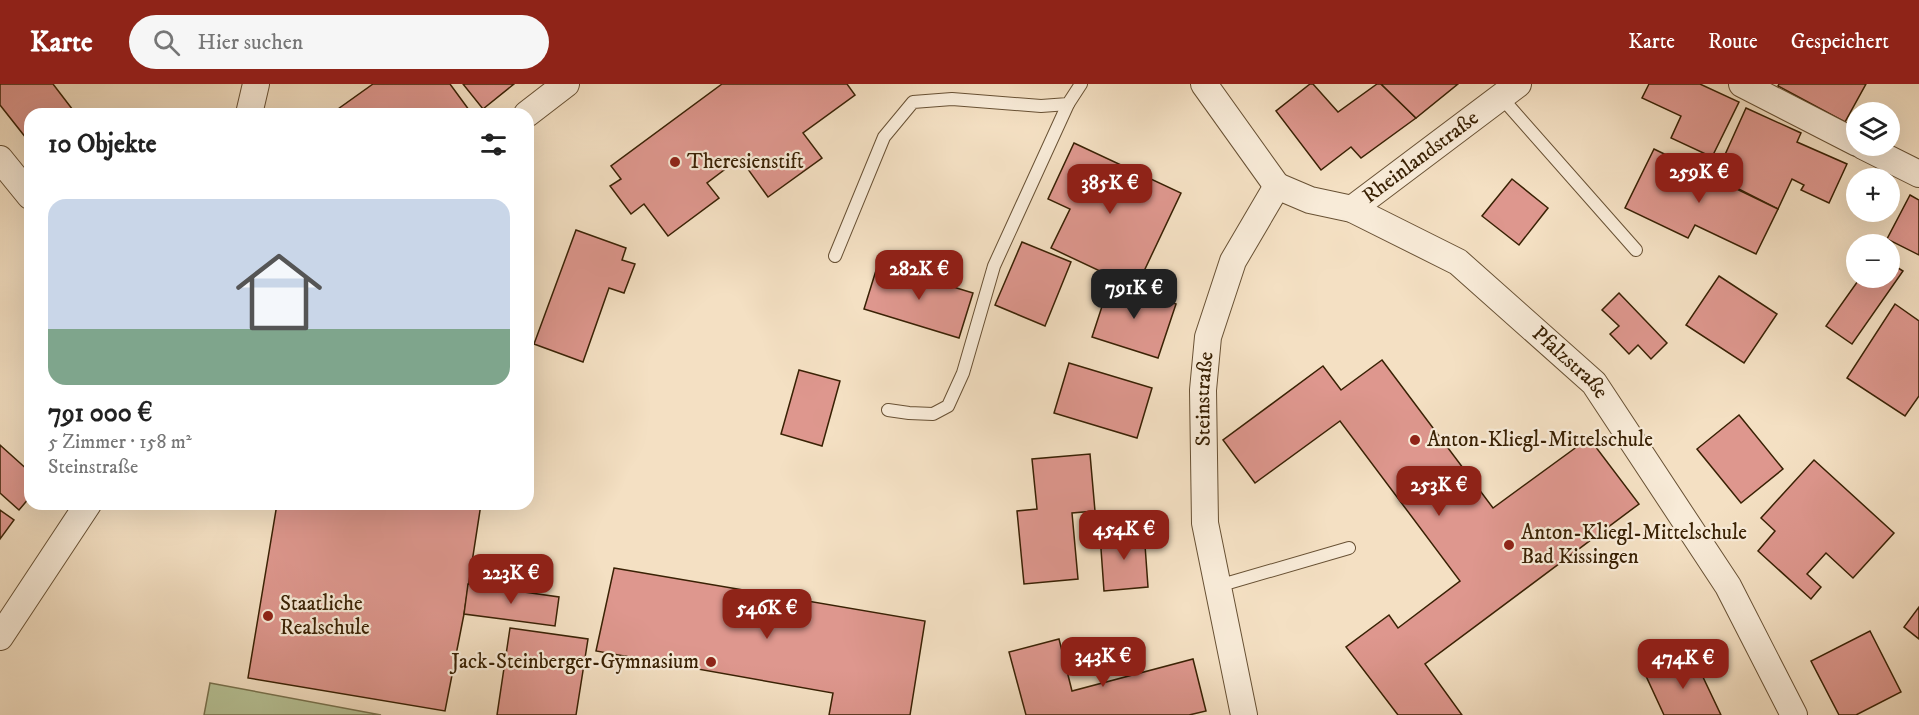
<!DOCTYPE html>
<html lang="de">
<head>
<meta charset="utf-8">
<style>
	:root { --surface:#fff; --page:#f6f6f6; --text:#222; --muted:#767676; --line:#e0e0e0; --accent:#8f2418 }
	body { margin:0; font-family:"IM FELL DW Pica",serif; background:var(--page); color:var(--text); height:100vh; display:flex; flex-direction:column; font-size:22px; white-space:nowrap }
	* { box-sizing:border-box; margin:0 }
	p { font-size:20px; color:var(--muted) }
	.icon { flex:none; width:33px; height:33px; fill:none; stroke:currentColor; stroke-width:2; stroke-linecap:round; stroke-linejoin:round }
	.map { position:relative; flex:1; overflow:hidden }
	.panel { position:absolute; left:24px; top:24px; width:510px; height:402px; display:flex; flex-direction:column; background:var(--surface); border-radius:18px; box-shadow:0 6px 24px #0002 }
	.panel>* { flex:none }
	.buttons { position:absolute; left:1846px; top:18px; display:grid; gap:12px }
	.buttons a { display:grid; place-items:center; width:54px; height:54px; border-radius:50%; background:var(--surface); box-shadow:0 6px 24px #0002; font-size:30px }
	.price { position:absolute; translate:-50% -51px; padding:0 14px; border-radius:12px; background:var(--accent); color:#fff; font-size:20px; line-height:39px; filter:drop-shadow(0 2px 3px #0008) }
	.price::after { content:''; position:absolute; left:50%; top:36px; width:18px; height:14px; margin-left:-9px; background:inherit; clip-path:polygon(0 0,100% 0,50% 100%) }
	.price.selected { background:#222; color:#fff }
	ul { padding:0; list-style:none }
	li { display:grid; align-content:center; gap:12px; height:318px; padding:0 24px }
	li+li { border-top:2px solid var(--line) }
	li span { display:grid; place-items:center; height:186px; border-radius:18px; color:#555 }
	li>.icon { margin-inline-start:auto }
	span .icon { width:108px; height:108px; fill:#fffc; stroke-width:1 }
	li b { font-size:26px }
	h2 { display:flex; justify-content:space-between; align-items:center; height:72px; padding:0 24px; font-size:26px }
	header { display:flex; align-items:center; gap:36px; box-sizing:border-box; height:84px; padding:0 30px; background:var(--accent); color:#fff }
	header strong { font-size:28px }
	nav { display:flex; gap:33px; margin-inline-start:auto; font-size:21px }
	.search { width:420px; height:54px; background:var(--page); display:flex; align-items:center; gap:15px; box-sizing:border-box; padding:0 21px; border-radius:33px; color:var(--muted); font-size:22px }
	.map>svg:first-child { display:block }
</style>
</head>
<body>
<header>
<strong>Karte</strong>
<div class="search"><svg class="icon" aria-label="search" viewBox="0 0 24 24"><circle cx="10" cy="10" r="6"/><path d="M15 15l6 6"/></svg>Hier suchen</div>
<nav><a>Karte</a><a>Route</a><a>Gespeichert</a></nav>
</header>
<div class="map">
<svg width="1919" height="631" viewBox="0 0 1919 631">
	<rect width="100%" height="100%" fill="#f4e0c3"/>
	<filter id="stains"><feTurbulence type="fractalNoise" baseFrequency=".00333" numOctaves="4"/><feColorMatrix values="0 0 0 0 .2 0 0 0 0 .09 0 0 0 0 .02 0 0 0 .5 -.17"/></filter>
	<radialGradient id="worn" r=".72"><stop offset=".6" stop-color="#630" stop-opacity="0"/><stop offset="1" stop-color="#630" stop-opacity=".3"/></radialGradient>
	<!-- green -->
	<polygon fill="#b7c397" stroke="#78724e" stroke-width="1.5" points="210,599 381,631 204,631"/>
	<!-- building -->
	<g fill="#de978e" stroke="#392104" stroke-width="1.5">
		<polygon points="0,0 53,0 76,30 30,30 30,59 0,21"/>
		<polygon points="373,0 450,0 472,30 331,30"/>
		<polygon points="463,0 514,0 483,25"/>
		<polygon points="722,0 847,0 855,11 803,49 822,74 768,113 740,74 707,99 719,114 668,152 644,120 631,130 610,102 621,95 611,82"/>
		<polygon points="1310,0 1313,0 1338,28 1377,0 1381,0 1416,34 1361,74 1351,63 1321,86 1276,27"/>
		<polygon points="1381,0 1458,0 1416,34"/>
		<polygon points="1649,0 1700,0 1739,18 1712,73 1671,54 1681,32 1642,14"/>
		<polygon points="1779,0 1866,0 1845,38 1778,2"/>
		<polygon points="1746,24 1801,49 1797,58 1847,80 1829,119 1801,106 1804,101 1792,95 1778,125 1715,93"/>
		<polygon points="1074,59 1181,109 1136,204 1051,164 1070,125 1048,115"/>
		<polygon points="1654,65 1778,125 1756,170 1695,141 1688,154 1625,124"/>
		<polygon points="1512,95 1548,124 1519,161 1482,132"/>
		<polygon points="1910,111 1919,116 1919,171 1887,155"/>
		<polygon points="576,146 626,164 622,176 635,180 624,209 609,204 583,278 534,260"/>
		<polygon points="1022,158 1071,178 1045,242 995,221"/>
		<polygon points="1890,179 1903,187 1852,260 1826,242 1860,194 1890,194"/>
		<polygon points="878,180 973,209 959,254 864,225"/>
		<polygon points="1719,192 1777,230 1744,279 1686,241"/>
		<polygon points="1110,198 1176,220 1158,274 1092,253"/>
		<polygon points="1619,209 1667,259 1651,275 1638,261 1629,270 1610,250 1619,242 1602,226"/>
		<polygon points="1895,220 1919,237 1919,312 1905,332 1847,294"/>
		<polygon points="1382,276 1493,424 1589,354 1639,420 1425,580 1462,631 1398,631 1346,563 1389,531 1398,544 1460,497 1340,337 1255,399 1223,356 1323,282 1341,306"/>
		<polygon points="1069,279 1152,304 1137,354 1054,329"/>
		<polygon points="799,286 840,297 822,362 781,350"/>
		<polygon points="1739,331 1783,385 1741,419 1697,365"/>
		<polygon points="0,361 30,388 30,413 19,426 0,409"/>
		<polygon points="1090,370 1095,427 1072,429 1078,495 1024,500 1017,427 1037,425 1032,375"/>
		<polygon points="1814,376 1894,449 1853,494 1826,469 1807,490 1821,503 1811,515 1758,467 1775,447 1761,434"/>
		<polygon points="277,420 481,420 464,530 445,627 248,594"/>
		<polygon points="0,426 14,436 0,455"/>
		<polygon points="1144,447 1148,503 1104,507 1100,451"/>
		<polygon points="614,484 925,537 910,631 829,631 833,609 596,567"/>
		<polygon points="468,500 559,513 555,542 464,530"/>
		<polygon points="1919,523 1919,555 1904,543"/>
		<polygon points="510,544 588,555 576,631 497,631"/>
		<polygon points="1870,547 1901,608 1856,631 1839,631 1811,577"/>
		<polygon points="1059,555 1072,607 1193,575 1206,627 1189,631 1026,631 1009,568"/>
		<polygon points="1692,570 1721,631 1664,631 1646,592"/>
	</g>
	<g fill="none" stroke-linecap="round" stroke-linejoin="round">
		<defs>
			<g id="lane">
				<polyline points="1501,13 1636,166"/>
				<polyline points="835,172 884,53 913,18 952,15 1041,22 1068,20 1081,0"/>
				<polyline points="888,326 909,329 933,330 948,322 963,289 994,182 1068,20"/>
				<polyline points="1218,502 1349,464"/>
			</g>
			<g id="street">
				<polyline points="1204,0 1277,102"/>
				<polyline points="1742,0 1857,59"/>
				<polyline points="249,30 256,0"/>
				<polyline points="527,30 566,0"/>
				<polyline points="1863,62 1919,90"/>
				<polyline points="0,75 30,112"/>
				<path id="s1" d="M 1277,102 L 1310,116 L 1352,125 L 1458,178 L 1594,299 L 1728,502 L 1794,631"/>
				<path id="s2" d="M 1352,125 L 1518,0"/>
				<polyline points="0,553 88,420"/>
				<path id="s3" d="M 1244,631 L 1205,439 L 1203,306 L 1208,253 L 1233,177 L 1277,102"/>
			</g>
		</defs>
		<!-- lane casing -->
		<use href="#lane" stroke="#685134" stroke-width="14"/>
		<!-- street casing -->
		<use href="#street" stroke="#685134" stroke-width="28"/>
		<!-- lane -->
		<use href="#lane" stroke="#f8ebd8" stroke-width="12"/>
		<!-- street -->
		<use href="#street" stroke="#f8ebd8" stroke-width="26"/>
	</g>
	<!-- markers -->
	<g fill="#8f2418" stroke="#f8ebd8" stroke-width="2">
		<circle cx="675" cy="78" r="6"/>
		<circle cx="1415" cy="356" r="6"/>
		<circle cx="1509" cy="461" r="6"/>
		<circle cx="268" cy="532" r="6"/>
		<circle cx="711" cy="578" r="6"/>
	</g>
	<g text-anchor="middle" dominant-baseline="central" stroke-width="4.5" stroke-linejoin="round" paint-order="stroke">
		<!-- street labels -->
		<g font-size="21" fill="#392104" stroke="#f8ebd8">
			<text stroke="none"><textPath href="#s2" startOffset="86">Rheinlandstraße</textPath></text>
			<text stroke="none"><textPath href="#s1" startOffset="348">Pfalzstraße</textPath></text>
			<text stroke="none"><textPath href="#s3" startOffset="320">Steinstraße</textPath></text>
		</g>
		<!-- poi labels -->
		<g font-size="21" fill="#392104" stroke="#f8ebd8" text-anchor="start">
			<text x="687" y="78">Theresienstift</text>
			<text x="1427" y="356">Anton-Kliegl-Mittelschule</text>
			<text x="1521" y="449">Anton-Kliegl-Mittelschule<tspan x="1521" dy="24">Bad Kissingen</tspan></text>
			<text x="280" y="520">Staatliche<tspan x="280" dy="24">Realschule</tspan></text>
			<text x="699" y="578" text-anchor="end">Jack-Steinberger-Gymnasium</text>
		</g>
	</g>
	<rect width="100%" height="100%" filter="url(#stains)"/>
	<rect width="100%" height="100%" fill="url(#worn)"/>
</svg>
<div class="buttons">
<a><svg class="icon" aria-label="layers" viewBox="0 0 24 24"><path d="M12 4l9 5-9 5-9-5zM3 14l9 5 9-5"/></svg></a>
<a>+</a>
<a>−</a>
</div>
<b class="price" style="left:1699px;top:120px">259K €</b>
<b class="price" style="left:1110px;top:131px">385K €</b>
<b class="price" style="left:919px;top:217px">282K €</b>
<b class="price selected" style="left:1134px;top:236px">791K €</b>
<b class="price" style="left:1439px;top:433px">253K €</b>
<b class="price" style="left:1124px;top:477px">454K €</b>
<b class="price" style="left:511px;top:521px">223K €</b>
<b class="price" style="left:767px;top:556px">546K €</b>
<b class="price" style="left:1103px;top:604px">343K €</b>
<b class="price" style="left:1683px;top:606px">474K €</b>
<section class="panel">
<h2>10 Objekte<svg class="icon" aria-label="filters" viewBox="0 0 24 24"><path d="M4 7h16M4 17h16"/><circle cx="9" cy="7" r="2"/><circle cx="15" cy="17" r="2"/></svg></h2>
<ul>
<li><span style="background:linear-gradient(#c9d6e8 70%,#7fa58c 0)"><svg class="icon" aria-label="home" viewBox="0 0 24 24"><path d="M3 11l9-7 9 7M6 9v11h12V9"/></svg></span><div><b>791 000 €</b><p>5 Zimmer · 158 m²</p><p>Steinstraße</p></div></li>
</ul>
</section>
</div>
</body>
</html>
